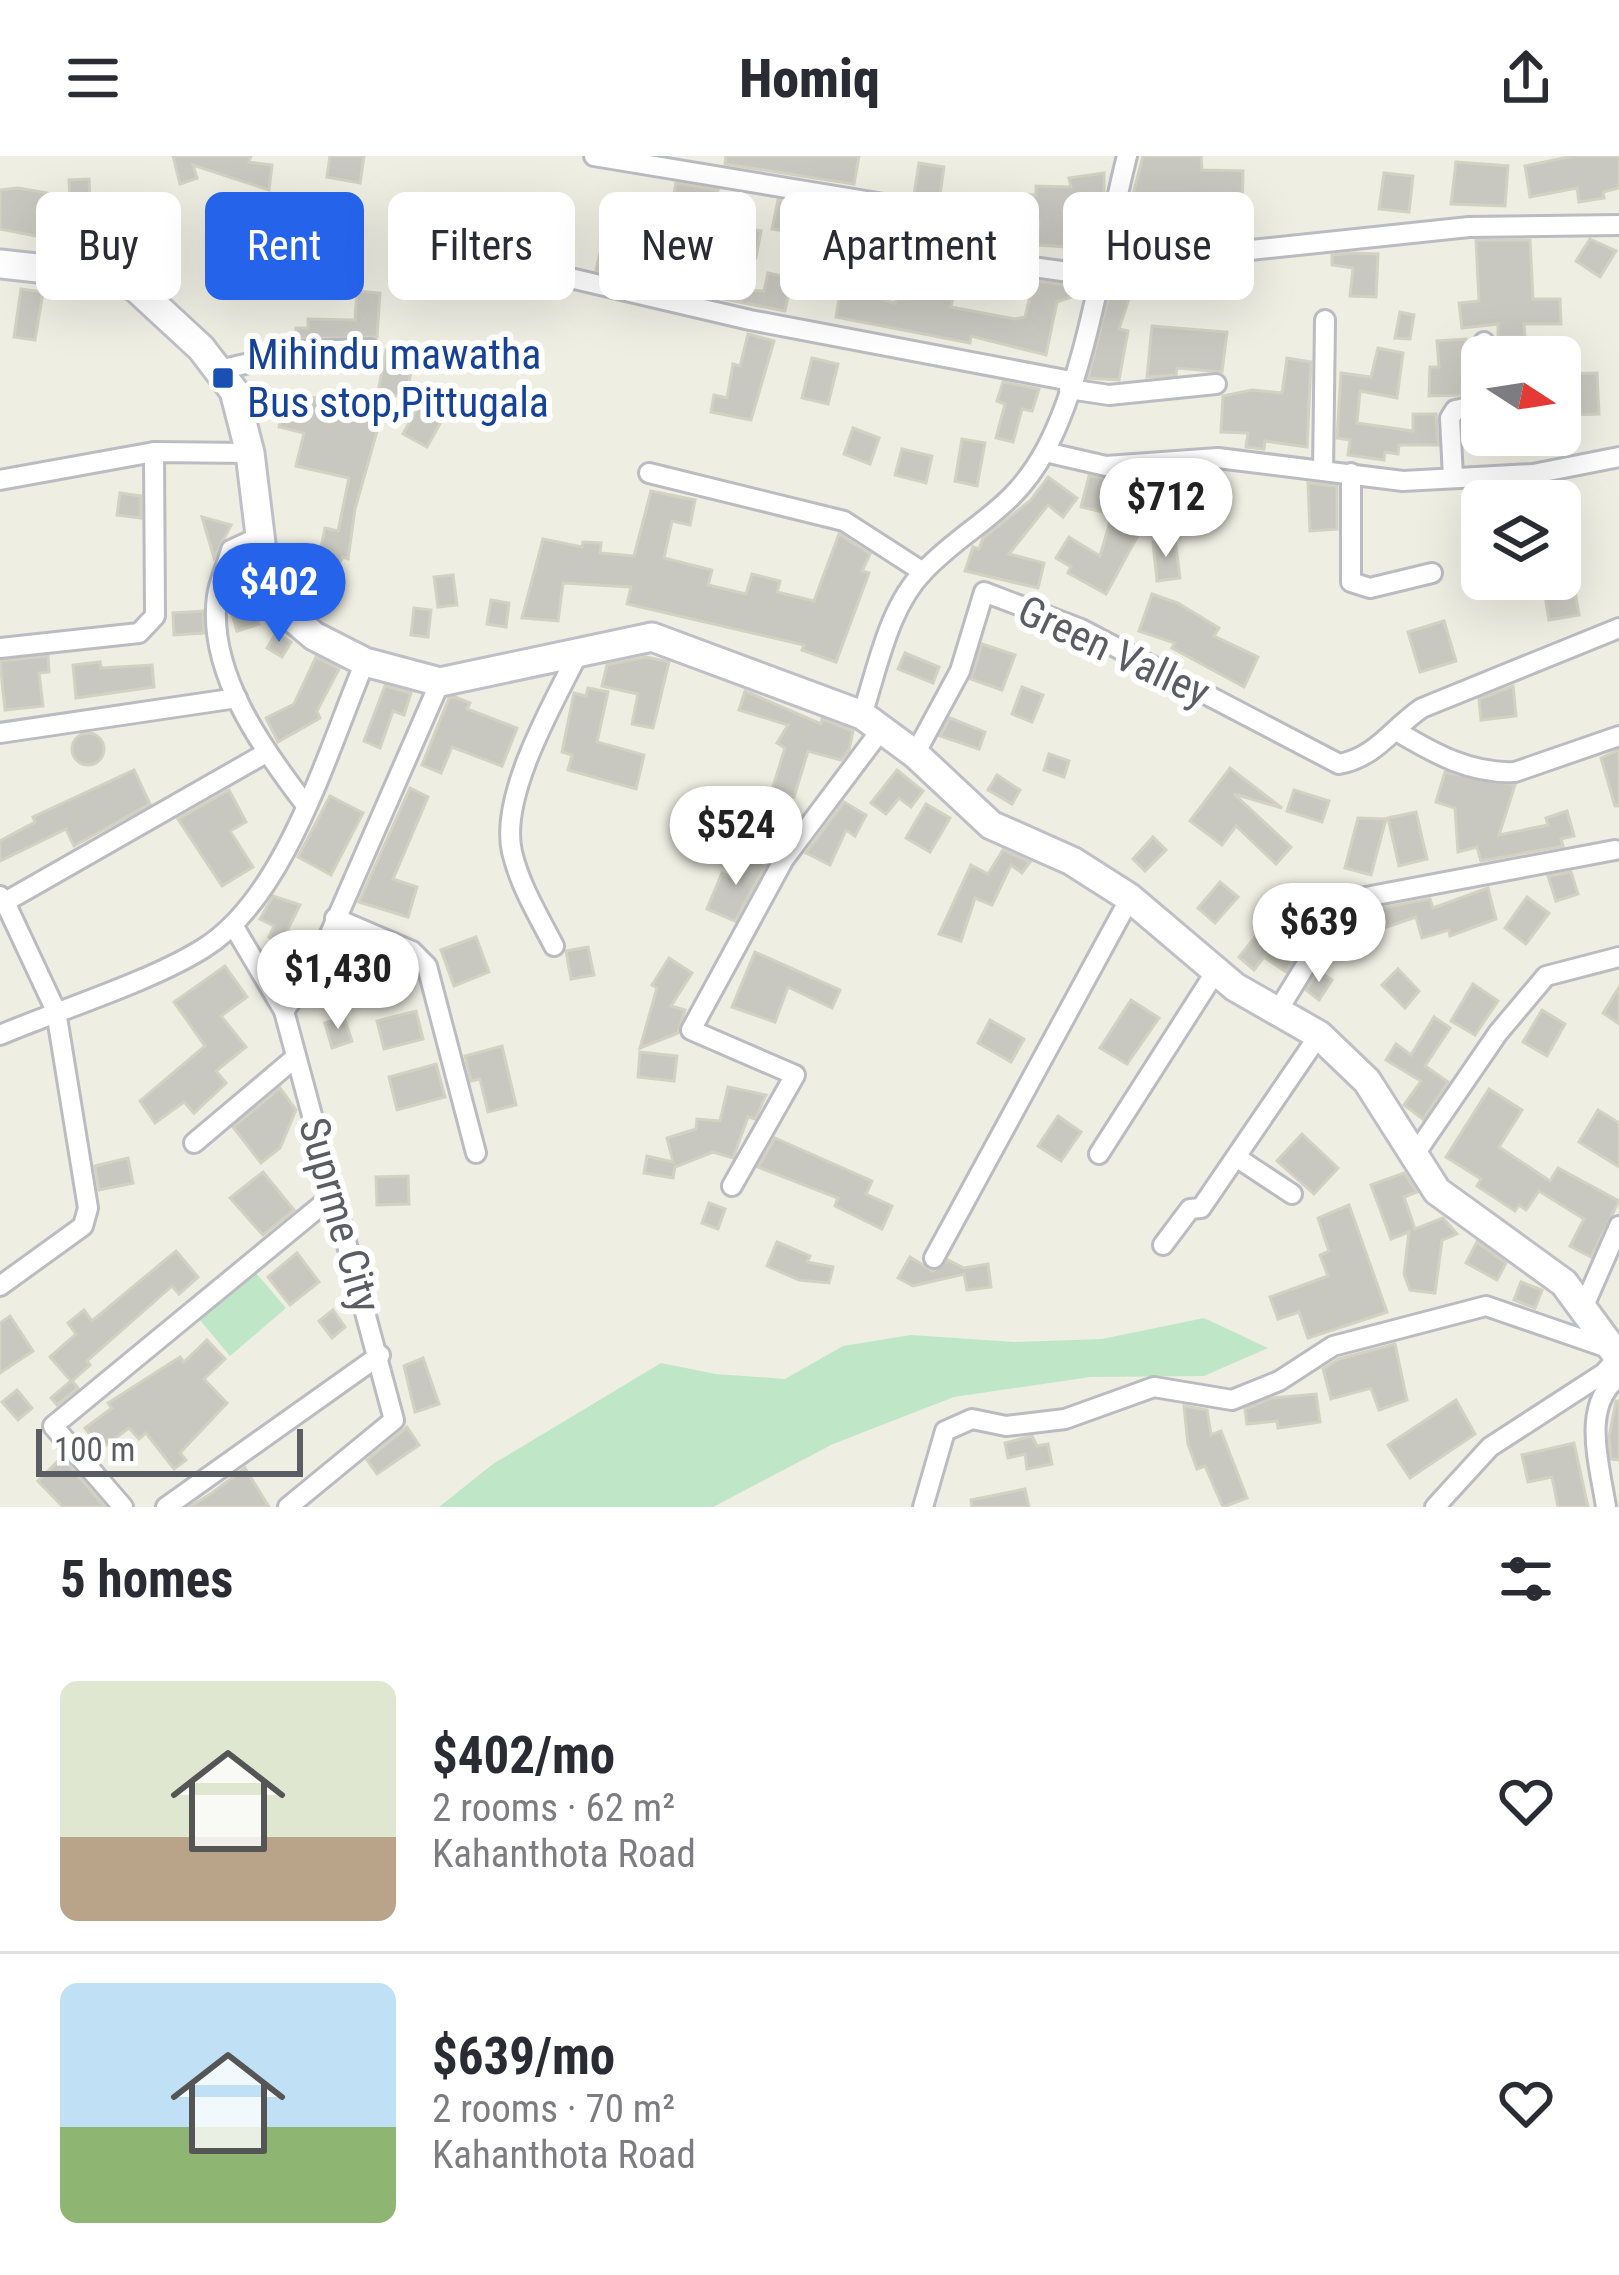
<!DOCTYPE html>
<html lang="en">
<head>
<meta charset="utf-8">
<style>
	:root { --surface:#fff; --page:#f2f2f3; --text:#2b2b33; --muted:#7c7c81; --line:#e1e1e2; --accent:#2563eb }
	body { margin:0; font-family:"Roboto Condensed",sans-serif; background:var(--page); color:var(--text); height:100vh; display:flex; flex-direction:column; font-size:45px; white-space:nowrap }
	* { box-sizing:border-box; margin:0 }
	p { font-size:39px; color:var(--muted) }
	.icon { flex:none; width:66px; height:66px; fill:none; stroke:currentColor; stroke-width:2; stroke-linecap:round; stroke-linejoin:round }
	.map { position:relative; height:1351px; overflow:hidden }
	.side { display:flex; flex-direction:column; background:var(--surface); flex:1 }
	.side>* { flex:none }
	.guide { position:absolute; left:36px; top:36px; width:1548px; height:108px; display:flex; gap:24px }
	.needle { width:78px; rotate:102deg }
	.buttons { position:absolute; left:1461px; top:180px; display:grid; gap:24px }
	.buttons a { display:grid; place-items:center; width:120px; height:120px; border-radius:18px; background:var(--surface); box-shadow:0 12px 48px #0002; font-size:60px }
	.scale { position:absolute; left:36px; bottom:30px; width:267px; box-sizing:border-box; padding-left:12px; border:6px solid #5b5d64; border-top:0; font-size:33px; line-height:42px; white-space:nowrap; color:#5b5d64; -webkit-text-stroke:9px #fff; paint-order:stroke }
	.price { position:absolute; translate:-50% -102px; padding:0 27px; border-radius:42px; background:#fff; color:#222; font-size:39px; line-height:78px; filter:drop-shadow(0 3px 6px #0008) }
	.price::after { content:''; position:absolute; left:50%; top:72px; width:36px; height:27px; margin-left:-18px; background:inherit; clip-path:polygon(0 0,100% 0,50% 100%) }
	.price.active { background:var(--accent); color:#fff }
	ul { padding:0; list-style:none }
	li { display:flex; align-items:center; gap:36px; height:300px; padding:0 60px }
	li+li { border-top:3px solid var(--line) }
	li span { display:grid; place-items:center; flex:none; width:336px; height:240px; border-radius:18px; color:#555 }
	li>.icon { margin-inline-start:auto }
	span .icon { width:144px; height:144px; fill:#fffc; stroke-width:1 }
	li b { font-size:51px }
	h2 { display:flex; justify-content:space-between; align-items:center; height:144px; padding:0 60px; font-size:51px }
	.chip { padding:0 42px; border-radius:18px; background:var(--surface); box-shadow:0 12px 48px #0002; font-size:42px; line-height:108px }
	.chip.active { background:var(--accent); color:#fff }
	header { display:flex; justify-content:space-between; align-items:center; height:156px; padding:0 60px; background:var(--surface); font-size:54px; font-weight:800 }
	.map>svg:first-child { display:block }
</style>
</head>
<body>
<header><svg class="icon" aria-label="menu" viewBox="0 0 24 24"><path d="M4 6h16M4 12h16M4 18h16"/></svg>Homiq<svg class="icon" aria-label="share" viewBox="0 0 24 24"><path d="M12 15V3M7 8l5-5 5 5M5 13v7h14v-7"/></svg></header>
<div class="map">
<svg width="1619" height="1351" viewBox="0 0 1619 1351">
	<rect width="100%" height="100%" fill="#eeeee3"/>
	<!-- green -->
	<g fill="#c0e6c8">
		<polygon points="255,1116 286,1152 230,1200 200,1164"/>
		<polygon points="1204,1162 1268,1192 1204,1220 1090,1221 954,1241 833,1288 713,1351 439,1351 493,1308 661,1207 716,1218 785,1223 843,1190 911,1179 1014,1186 1102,1183"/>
	</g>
	<!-- building -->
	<g fill="#c9c8c0" stroke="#d3d1c2" stroke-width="3">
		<polygon points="173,0 251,0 249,6 272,9 269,34 193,9 197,22 180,28"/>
		<polygon points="330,0 364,0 360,27 327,21"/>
		<polygon points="726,0 859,0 854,28 725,8"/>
		<polygon points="1143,0 1201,0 1202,14 1243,15 1242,59 1214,59 1213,75 1141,67 1142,51 1130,50"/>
		<polygon points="1573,0 1619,0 1619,32 1603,36 1604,42 1579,46 1577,32 1530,41 1525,10"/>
		<polygon points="1456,6 1508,10 1505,50 1451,48"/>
		<polygon points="919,7 944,11 939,46 914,39"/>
		<polygon points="1104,17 1104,38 1097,39 1079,104 1065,102 1067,91 1037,89 1039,66 995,65 996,38 1036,39 1036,30 1071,31 1069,22"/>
		<polygon points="1384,17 1413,20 1409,56 1379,53"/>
		<polygon points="89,23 90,45 70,46 69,24"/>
		<polygon points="676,27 718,34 712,66 761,75 756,102 688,91 696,52 672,48"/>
		<polygon points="18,32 47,37 41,81 0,73 0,34"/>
		<polygon points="778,44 800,48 795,77 772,73"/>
		<polygon points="83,59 110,61 108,91 81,89"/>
		<polygon points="881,61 897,64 893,81 877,77"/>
		<polygon points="453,62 488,66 481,109 448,106"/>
		<polygon points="831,65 853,68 845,125 827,121 833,95 827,94"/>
		<polygon points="1590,83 1616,95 1600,121 1576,105"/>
		<polygon points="1476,84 1530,84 1533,143 1560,143 1561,168 1524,168 1525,181 1498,181 1498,168 1462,172 1459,147 1479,145"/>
		<polygon points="906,85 934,90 943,98 936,134 954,137 951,151 1015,163 1025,161 1034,125 1074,130 1071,141 1057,146 1046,199 971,180 970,187 836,161 841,132 895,147"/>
		<polygon points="601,93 636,101 631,122 596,114"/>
		<polygon points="1352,97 1378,98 1376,141 1350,140 1353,112 1332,109 1332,99"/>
		<polygon points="1121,113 1137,118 1119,173 1128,175 1119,224 1088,222 1114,121 1120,121"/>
		<polygon points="768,117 801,124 797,142 788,140 785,155 714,141 714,133 764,135"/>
		<polygon points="21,133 43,136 35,184 14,181"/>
		<polygon points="357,135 380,137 377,181 296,183 296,172 308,172 308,163 355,164"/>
		<polygon points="1400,156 1414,159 1410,183 1395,182"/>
		<polygon points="1152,170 1227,176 1222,216 1177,212 1176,219 1147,221"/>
		<polygon points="748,178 774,185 751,264 711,256 714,239 727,242 733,208 740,210"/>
		<polygon points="1466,183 1462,239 1429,240 1430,211 1439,211 1437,185"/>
		<polygon points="1378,192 1403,197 1397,242 1360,235 1357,267 1413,275 1413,258 1436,258 1438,289 1399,289 1398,298 1385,296 1384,304 1348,299 1350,284 1337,282 1341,217 1371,221"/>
		<polygon points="386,194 414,199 406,242 378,236"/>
		<polygon points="812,202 838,208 828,248 802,242"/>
		<polygon points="1287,202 1311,206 1307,291 1265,285 1264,293 1246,291 1248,277 1221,276 1223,240 1252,234 1282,237"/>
		<polygon points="1597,217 1599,258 1569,259 1567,218"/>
		<polygon points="1003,226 1039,233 1032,255 1022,253 1013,286 996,282 1005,248 997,245"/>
		<polygon points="288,237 383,254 355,353 348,403 343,401 320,439 323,412 317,411 325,372 338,375 349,322 296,310 304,277 279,271"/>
		<polygon points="423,242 447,255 427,291 403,278"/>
		<polygon points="853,272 879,282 870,308 844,298"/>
		<polygon points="962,283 985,287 977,330 955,325"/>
		<polygon points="902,293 932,300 926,327 895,319"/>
		<polygon points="1089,320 1116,323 1107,357 1081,351"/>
		<polygon points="1048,321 1077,342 1063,361 1048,349 1009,398 1044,407 1038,432 965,415 973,391 979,393 983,382 1031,344"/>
		<polygon points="1308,327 1337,330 1337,373 1310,375"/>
		<polygon points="651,335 695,344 690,369 672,365 664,402 712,414 708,429 746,438 752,418 780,425 777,436 814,445 839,378 870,398 862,415 869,417 836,506 802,494 804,489 627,448 631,431 563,427 558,465 522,462 543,383 582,391 583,386 601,387 600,397 634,400"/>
		<polygon points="120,337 141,340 141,362 117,359"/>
		<polygon points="1115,349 1149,359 1106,438 1068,417 1071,411 1056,402 1069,381 1100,400"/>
		<polygon points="202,361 231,369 214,402"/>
		<polygon points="1175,383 1180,422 1157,425 1153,386"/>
		<polygon points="1568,391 1579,459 1549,464 1542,423 1560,423 1560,392"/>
		<polygon points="453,419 457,449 438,451 434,421"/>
		<polygon points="1152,438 1178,447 1219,472 1214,480 1258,501 1244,531 1172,492 1175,487 1139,475"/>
		<polygon points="491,444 509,447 506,471 487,468"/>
		<polygon points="253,451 259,468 237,475 232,458"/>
		<polygon points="414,452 431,454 428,481 411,479"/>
		<polygon points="203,455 204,477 174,479 173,457"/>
		<polygon points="1444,465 1456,505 1420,516 1408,476"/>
		<polygon points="276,477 291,486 282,501 267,492"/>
		<polygon points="982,488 1015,499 1002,534 971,523"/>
		<polygon points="905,497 939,511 933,527 898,513"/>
		<polygon points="48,500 49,516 39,517 43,550 5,554 0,505"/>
		<polygon points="316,501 339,513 317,555 320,562 278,586 266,562 294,548"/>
		<polygon points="646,501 669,506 653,572 632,568 638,538 602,530 607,509"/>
		<polygon points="100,506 101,512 152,509 154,531 76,542 73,509"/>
		<polygon points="385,530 411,537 404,559 393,555 380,592 364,585"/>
		<polygon points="1513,530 1516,560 1481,564 1479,543"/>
		<polygon points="1022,531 1043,539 1032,566 1012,558"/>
		<polygon points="588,532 608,536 597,586 644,599 636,633 568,614 572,599 562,596 574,537 586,540"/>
		<polygon points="745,535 821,568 822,563 853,575 849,594 841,604 808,595 794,641 772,634 785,592 777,587 788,569 739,554"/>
		<polygon points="455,541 470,547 467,553 517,572 502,610 452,591 441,617 422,609 449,542"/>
		<polygon points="950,562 985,576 979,593 940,580"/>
		<circle cx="88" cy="593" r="16"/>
		<polygon points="1619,594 1619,650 1615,650 1601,602"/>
		<polygon points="1049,598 1069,605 1064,621 1044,614"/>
		<polygon points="1230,612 1282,652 1234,638 1291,691 1276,708 1236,670 1222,689 1190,665"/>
		<polygon points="134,614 150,648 74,690 66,673 0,705 0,685 35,666 33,661"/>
		<polygon points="897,614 923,635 911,651 899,642 886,658 871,647"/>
		<polygon points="1445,616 1515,629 1499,679 1548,669 1546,662 1567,655 1574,680 1561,683 1563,690 1481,705 1477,691 1458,696 1455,652 1436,646"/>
		<polygon points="997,619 1020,634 1012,648 988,634"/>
		<polygon points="410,632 428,641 393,723 417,731 408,761 359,746"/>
		<polygon points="229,634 246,666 230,675 253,711 222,730 178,663"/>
		<polygon points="1294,634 1329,645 1322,666 1287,655"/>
		<polygon points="330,640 363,657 331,719 298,701"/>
		<polygon points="844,646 866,659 855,680 846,674 830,709 806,697"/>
		<polygon points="926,648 950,662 930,696 906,682"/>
		<polygon points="1416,656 1427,703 1399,710 1388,662"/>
		<polygon points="1358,662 1386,663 1371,719 1345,712"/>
		<polygon points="1153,681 1166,694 1145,715 1133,703"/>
		<polygon points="1003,694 1030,706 1022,717 1011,709 992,749 975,742 961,785 939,778 971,709 988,718"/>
		<polygon points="741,697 766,708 735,765 707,753 722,717 730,721"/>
		<polygon points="1571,716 1578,738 1556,745 1548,720"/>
		<polygon points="1220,726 1238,741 1215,767 1198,752"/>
		<polygon points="1488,732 1496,763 1450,780 1449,774 1422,782 1416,761 1372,776 1365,755 1430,743 1433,752"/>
		<polygon points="273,740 300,749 281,787 269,781 274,770 260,763"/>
		<polygon points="1527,741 1549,757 1526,788 1505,772"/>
		<polygon points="1286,747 1314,758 1302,790 1286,816 1264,801 1254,814 1239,801 1270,762 1277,770"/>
		<polygon points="476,781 489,816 454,830 441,794"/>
		<polygon points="359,787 373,793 368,812 353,808"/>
		<polygon points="588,791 594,819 571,823 566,795"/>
		<polygon points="755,796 840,834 832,852 788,831 775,866 732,851"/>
		<polygon points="669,802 692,817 671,850 685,854 678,877 640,892 657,832 652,829"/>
		<polygon points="225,810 247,841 221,860 246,891 216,915 226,927 194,957 184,946 155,967 140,945 205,890 174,846"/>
		<polygon points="1398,813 1419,835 1405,852 1382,829"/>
		<polygon points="1318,815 1332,824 1319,844 1306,834"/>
		<polygon points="1473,828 1498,845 1475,879 1451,865"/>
		<polygon points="1619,831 1619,868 1603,857"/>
		<polygon points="1131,844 1159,862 1127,908 1100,892"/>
		<polygon points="1542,854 1565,868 1547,900 1523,886"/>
		<polygon points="416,855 423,883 384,893 377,865"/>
		<polygon points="344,861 352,885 332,892 325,867"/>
		<polygon points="1434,861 1450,872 1425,910 1448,926 1423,963 1404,949 1421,925 1386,904 1396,888 1411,899"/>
		<polygon points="990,864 1024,883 1011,906 978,887"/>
		<polygon points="502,890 516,949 488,956 480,923 471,925 465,900"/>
		<polygon points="640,896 677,900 674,925 638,921"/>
		<polygon points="436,908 445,941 397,954 389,921"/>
		<polygon points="728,931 766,939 755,963 748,961 733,1002 713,996 675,1011 673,1022 644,1017 647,1000 673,1006 667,982 696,973 697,963 720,965"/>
		<polygon points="280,932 296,954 280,992 261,1007 233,971"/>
		<polygon points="1489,933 1522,954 1499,991 1550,1025 1558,1012 1619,1045 1591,1101 1570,1090 1584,1063 1539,1035 1526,1054 1519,1049 1515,1055 1477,1030 1481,1023 1446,1001"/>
		<polygon points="1598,954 1619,967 1619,1011 1579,986"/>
		<polygon points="1058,960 1081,976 1061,1005 1038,990"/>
		<polygon points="1302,978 1338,1012 1314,1038 1277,1005"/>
		<polygon points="775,982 872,1025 866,1038 892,1050 882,1073 835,1050 838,1042 758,1011"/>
		<polygon points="128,1002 133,1027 99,1034 95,1010"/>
		<polygon points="263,1016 294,1054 263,1079 230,1042"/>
		<polygon points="1404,1017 1417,1036 1404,1041 1415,1073 1443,1062 1457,1078 1442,1084 1435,1137 1410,1134 1404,1118 1409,1076 1391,1083 1371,1029"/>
		<polygon points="408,1020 409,1048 377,1049 376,1021"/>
		<polygon points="709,1047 725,1053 718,1073 702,1067"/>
		<polygon points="1349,1049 1387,1156 1308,1182 1299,1156 1278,1163 1270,1141 1328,1120 1320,1099 1329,1095 1318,1062"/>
		<polygon points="777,1086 810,1100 807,1106 833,1111 829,1127 799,1124 767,1110"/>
		<polygon points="1477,1086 1506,1107 1497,1124 1466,1107"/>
		<polygon points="176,1095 198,1121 179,1138 172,1130 87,1205 90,1209 72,1225 78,1232 57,1249 51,1242 71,1225 50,1201 76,1178 68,1167 84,1154 92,1165"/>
		<polygon points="297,1097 319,1126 290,1149 268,1121"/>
		<polygon points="910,1101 933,1115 948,1104 964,1112 988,1108 991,1131 967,1134 964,1118 913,1130 898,1122"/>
		<polygon points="1521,1126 1542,1134 1535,1152 1514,1144"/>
		<polygon points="333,1154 345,1171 332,1182 319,1165"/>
		<polygon points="10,1160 33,1195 0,1217 0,1167"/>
		<polygon points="207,1184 225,1203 204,1223 227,1247 180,1297 186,1304 174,1313 146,1277 139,1283 129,1272 101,1293 85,1272 112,1252 108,1247 180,1201 184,1206"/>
		<polygon points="1395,1188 1407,1244 1379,1254 1371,1232 1331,1243 1323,1213 1339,1203"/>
		<polygon points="423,1202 439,1248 415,1256 404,1210"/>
		<polygon points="17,1234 32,1252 18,1264 2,1246"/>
		<polygon points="1316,1238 1320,1266 1278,1272 1277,1265 1247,1268 1245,1253 1272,1242"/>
		<polygon points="1456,1244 1475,1278 1410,1322 1388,1289"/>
		<polygon points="1616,1245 1619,1245 1619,1304 1611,1303 1609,1281"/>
		<polygon points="1184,1250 1207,1254 1211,1279 1221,1275 1247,1342 1223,1351 1205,1310 1197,1313 1188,1288"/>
		<polygon points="407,1271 419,1289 377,1318 367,1304"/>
		<polygon points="1032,1280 1037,1290 1048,1288 1052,1308 1027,1313 1025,1298 1008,1302 1005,1287"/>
		<polygon points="1574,1287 1588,1351 1558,1351 1552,1321 1528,1326 1522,1299"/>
		<polygon points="62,1301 105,1351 63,1351 38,1325"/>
		<polygon points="245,1312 269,1351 189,1351 212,1337"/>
		<polygon points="1025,1333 1029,1351 972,1351 971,1344"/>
	</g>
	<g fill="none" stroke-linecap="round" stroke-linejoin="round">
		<defs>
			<g id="street">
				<polyline points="594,0 914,53 967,102 1098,120"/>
				<polyline points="1103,94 1232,96 1469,71 1619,69"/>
				<polyline points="493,104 750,164 1071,225"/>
				<polyline points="219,214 302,195 370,193"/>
				<polyline points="1069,233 1109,239 1216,228"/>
				<polyline points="1045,296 1106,310 1218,302 1403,325 1533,318 1619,301"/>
				<polyline points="1323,315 1325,164"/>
				<polyline points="649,317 844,365 923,416"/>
				<polyline points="1351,317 1351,426 1370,432 1432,417"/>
				<polyline points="1453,321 1450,262 1455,254 1475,250 1475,203 1484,186"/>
				<polyline points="0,324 154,296 250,297"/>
				<path d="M 259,381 L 231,394 C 227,409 219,425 217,440 C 207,516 262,592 305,648"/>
				<polyline points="0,492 139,477 155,460 154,296"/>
				<path d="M 862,559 C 878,511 888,452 924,415 C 969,368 1012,357 1046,293 C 1088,214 1104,89 1127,0"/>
				<path d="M 1398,576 C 1435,598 1471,618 1515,616 L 1619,580"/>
				<polyline points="0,577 237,542"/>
				<path d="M 915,598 L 960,515 L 984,436 L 1081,473 L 1339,608 C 1377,601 1393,571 1422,552 L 1619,472"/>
				<polyline points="0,740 5,746 266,597"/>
				<polyline points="335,762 412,795 427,810 476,997"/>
				<polyline points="233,769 284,855 394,1264 288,1351"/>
				<path d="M 554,790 C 538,759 520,730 512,696 C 499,639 555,544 580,494"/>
				<polyline points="284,855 315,812 440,526"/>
				<polyline points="1277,856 1339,755 1355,743 1615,694"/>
				<path d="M 0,879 C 59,854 152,825 204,792 C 286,741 328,593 365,506"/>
				<polyline points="194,987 296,901"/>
				<polyline points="1099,998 1216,815"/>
				<polyline points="1236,1001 1292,1038"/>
				<polyline points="1413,1001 1498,877 1546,820 1619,801"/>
				<polyline points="732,1030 795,919 691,874 784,703 881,574"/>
				<polyline points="1163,1089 1190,1053 1201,1052 1319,879"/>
				<polyline points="934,1102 1130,742"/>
				<polyline points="0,1130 83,1070 88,1052 56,855 5,746"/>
				<polyline points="1584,1150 1619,1070"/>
				<polyline points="123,1351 53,1270 335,1038"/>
				<polyline points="166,1351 380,1199"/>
				<polyline points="923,1351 945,1275 972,1263 1006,1270 1065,1263 1154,1231 1232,1244 1279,1225 1333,1190 1486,1150 1608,1192"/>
				<polyline points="1435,1351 1490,1291 1604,1217 1618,1202"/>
				<path d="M 1606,1351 C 1600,1310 1580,1249 1619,1221"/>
			</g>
			<polyline id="secondary" points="0,108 111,120 135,131 201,192 234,235 250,297 264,412 282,453 314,480 365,506 440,526 652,481 862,559 915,598 991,669 1072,705 1130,742 1235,831 1319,879 1367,925 1437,1035 1564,1127 1619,1202"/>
		</defs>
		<!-- street casing -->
		<use href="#street" stroke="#bbbcc2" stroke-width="24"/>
		<!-- secondary casing -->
		<use href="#secondary" stroke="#bebfc7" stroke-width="33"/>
		<!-- street -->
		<use href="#street" stroke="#fff" stroke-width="18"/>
		<!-- secondary -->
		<use href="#secondary" stroke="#fff" stroke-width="27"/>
	</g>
	<!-- markers -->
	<rect fill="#1a4fb4" stroke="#fff" stroke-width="4.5" x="211" y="210" width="24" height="24" rx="6"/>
	<g text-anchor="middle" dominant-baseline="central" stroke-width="12" stroke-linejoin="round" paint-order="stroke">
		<!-- transit labels -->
		<g font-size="42" fill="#164399" stroke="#fff" text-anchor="start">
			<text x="247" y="198">Mihindu mawatha<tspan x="247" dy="48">Bus stop,Pittugala</tspan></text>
		</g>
		<!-- street labels -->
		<g font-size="42" fill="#5b5d64" stroke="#fff">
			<text transform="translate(1114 495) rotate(25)">Green Valley</text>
			<text transform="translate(340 1059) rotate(74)">Suprme City</text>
		</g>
	</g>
</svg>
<div class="buttons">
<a><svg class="needle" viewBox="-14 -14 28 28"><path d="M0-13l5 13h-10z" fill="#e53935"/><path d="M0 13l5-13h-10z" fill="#7c7c81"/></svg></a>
<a><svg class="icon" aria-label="layers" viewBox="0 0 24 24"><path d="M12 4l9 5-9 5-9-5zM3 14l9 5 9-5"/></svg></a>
</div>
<div class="scale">100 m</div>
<b class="price" style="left:1166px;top:404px">$712</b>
<b class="price active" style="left:279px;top:489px">$402</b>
<b class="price" style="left:736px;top:732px">$524</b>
<b class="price" style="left:1319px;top:829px">$639</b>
<b class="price" style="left:338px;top:876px">$1,430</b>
<div class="guide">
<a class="chip">Buy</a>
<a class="chip active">Rent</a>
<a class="chip">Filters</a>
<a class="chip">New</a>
<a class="chip">Apartment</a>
<a class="chip">House</a>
</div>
</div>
<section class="side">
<h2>5 homes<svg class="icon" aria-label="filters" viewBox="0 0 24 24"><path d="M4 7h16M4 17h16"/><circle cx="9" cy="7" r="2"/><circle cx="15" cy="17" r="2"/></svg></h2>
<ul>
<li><span style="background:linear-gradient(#dfe7d0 65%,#b9a48a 0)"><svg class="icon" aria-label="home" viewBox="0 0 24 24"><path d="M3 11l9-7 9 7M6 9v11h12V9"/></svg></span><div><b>$402/mo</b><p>2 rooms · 62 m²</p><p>Kahanthota Road</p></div><svg class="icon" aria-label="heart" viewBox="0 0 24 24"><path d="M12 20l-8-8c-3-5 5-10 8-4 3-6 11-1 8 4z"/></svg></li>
<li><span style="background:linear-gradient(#bfe0f5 60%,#8fb573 0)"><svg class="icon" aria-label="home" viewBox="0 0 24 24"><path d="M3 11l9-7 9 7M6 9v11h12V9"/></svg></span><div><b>$639/mo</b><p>2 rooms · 70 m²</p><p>Kahanthota Road</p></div><svg class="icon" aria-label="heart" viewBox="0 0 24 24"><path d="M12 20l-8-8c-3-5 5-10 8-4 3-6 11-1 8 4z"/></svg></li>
</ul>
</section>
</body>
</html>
